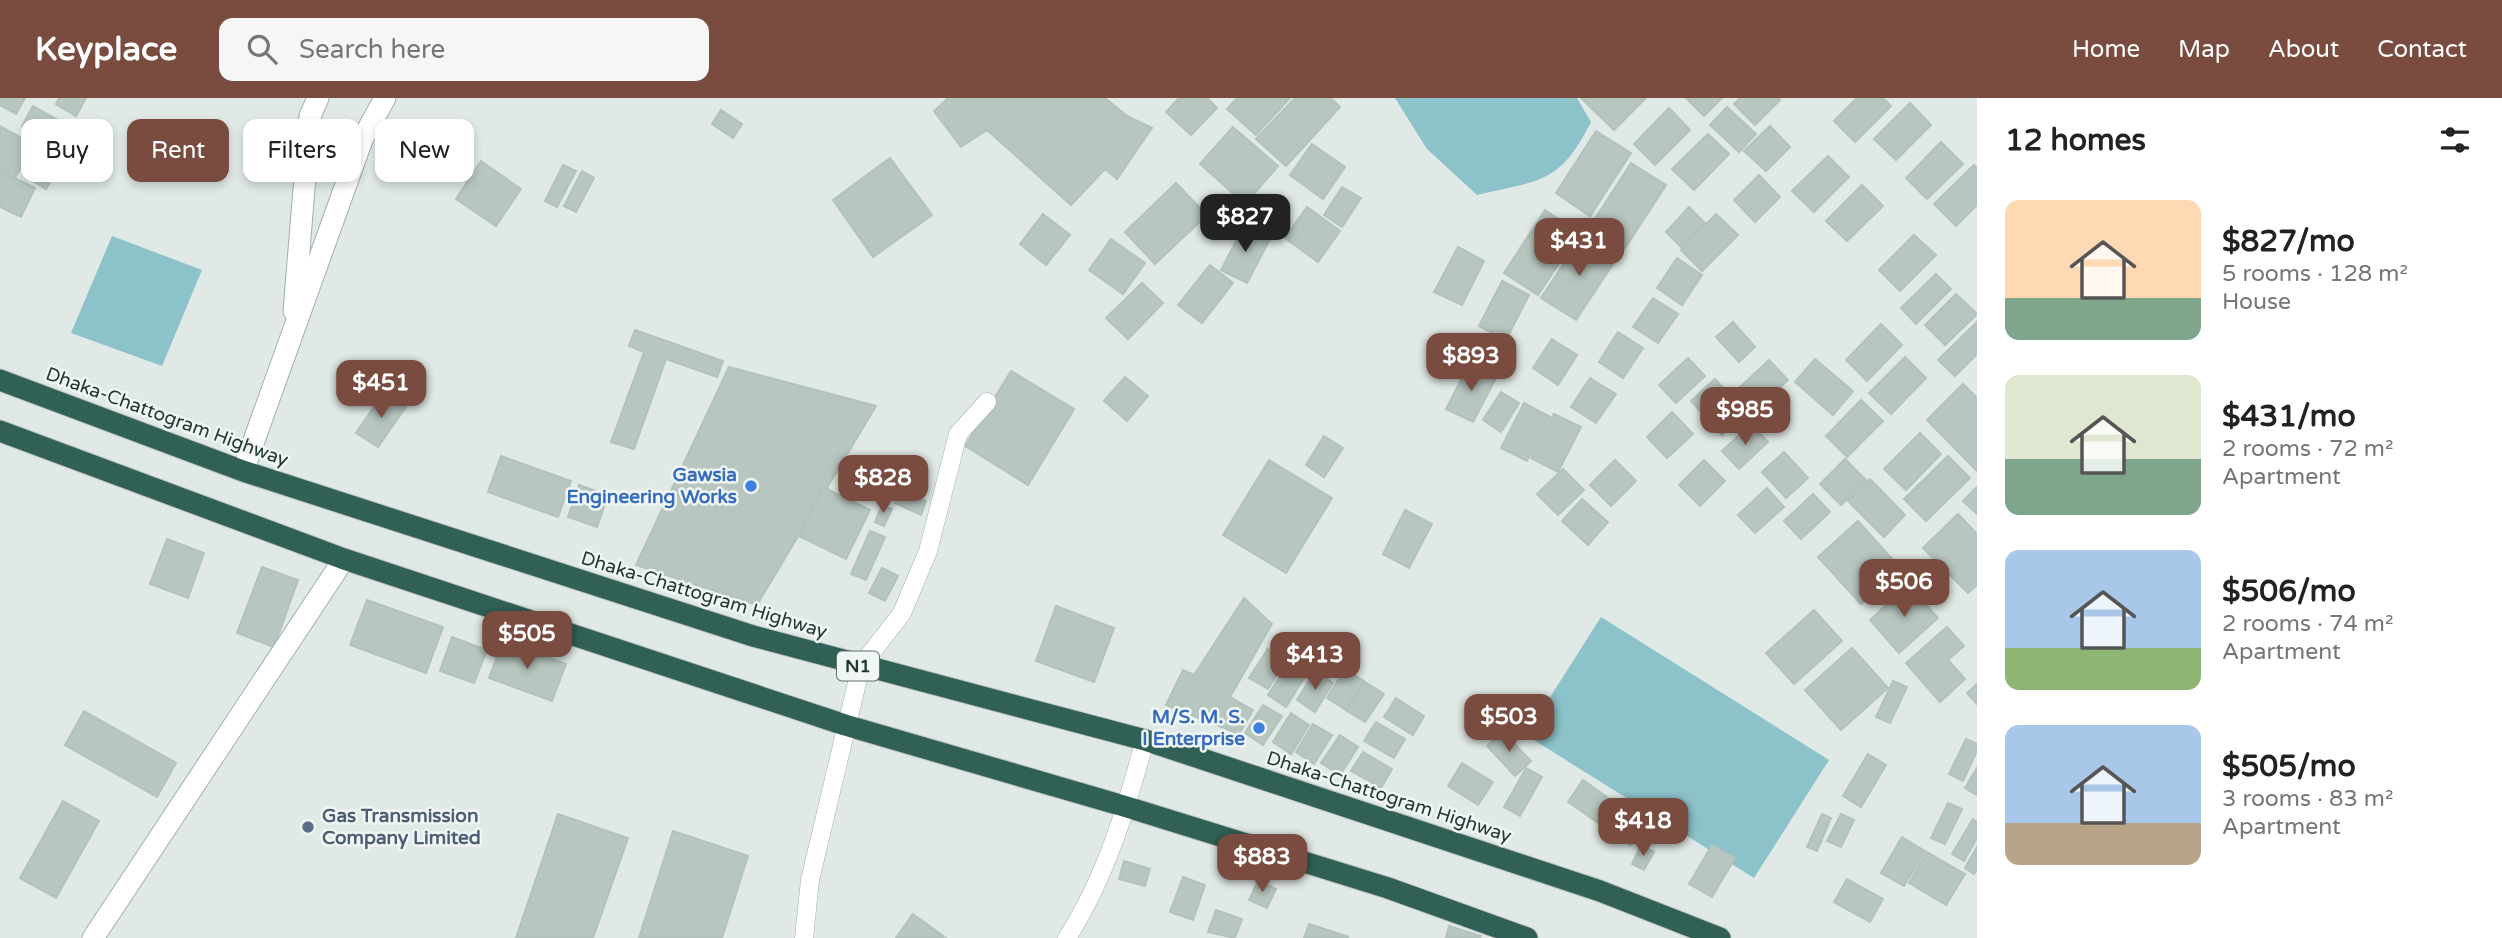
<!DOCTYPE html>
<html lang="en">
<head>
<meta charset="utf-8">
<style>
	:root { --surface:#fff; --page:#f6f6f6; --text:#222; --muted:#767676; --accent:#7a4c3f }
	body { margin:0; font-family:"Varela Round",sans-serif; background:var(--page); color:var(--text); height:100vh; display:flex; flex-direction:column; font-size:26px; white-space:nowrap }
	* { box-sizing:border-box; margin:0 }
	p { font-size:23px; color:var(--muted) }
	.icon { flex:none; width:38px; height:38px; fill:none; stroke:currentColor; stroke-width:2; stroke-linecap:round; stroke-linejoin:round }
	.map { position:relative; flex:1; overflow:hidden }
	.drawer { display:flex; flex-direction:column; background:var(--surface); width:525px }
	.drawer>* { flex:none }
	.hud { position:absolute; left:21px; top:21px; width:665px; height:63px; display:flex; gap:14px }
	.price { position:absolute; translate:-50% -60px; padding:0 16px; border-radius:14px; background:var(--accent); color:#fff; font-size:23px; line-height:46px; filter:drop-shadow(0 2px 4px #0008) }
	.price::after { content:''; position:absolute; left:50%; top:42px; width:21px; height:16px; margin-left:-10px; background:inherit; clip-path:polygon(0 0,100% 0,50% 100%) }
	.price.current { background:#222; color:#fff }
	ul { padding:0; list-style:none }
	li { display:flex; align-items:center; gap:21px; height:175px; padding:0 28px }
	li span { display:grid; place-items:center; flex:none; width:196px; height:140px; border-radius:14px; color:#555 }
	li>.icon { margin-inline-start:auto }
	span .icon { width:84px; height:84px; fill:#fffc; stroke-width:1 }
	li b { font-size:30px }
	h2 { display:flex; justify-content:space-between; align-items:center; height:84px; padding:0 28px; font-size:30px }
	.chip { padding:0 24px; border-radius:14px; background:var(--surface); box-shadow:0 4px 10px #0003; font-size:24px; line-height:63px }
	.chip.current { background:var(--accent); color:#fff }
	header { display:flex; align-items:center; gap:42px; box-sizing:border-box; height:98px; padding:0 35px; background:var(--accent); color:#fff }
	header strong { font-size:33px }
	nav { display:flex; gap:38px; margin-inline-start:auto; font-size:24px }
	.search { width:490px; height:63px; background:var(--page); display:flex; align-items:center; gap:18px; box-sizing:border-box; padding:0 24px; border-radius:14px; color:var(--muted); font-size:26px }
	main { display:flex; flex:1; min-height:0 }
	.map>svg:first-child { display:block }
</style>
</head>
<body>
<header>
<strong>Keyplace</strong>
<div class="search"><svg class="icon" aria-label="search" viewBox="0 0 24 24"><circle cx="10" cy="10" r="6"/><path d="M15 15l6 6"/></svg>Search here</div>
<nav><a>Home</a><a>Map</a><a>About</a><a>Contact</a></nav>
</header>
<main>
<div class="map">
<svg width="1977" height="840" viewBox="0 0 1977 840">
	<rect width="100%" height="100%" fill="#e0e9e5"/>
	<!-- water -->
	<g fill="#8cc2ca">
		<path d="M 1395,0 L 1577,0 L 1591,24 C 1559,87 1540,82 1477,97 L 1427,51 Z"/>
		<polygon points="112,138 202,172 162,268 71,235"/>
		<polygon points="1601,519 1829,662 1754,780 1526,637"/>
	</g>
	<!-- building -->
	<g fill="#b8c6c0" stroke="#b3c2bb" stroke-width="2">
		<polygon points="0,0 25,0 16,16 0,7"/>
		<polygon points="59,0 86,0 76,18 56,6"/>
		<polygon points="948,0 1105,0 1127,18 1152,30 1117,81 1105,71 1071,107 987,32 961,49 934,13"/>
		<polygon points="1179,0 1207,0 1217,10 1191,37 1166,14"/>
		<polygon points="1237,0 1290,0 1256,37 1227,11"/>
		<polygon points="1295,0 1331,0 1340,9 1286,68 1256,41"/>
		<polygon points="1581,0 1646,0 1614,32"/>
		<polygon points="1686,0 1722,0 1704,18"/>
		<polygon points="1740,0 1778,0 1780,2 1755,27 1734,6"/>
		<polygon points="1857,0 1883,0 1891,8 1855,44 1834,23"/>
		<polygon points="1910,5 1931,27 1896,62 1874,41"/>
		<polygon points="33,8 58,22 47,42 22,28"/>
		<polygon points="1727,9 1756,36 1739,54 1710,27"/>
		<polygon points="1669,10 1690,32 1655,67 1634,46"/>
		<polygon points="721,12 742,26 733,40 712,26"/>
		<polygon points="0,28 34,47 15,80 0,72"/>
		<polygon points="1770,28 1790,49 1766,73 1744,53"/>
		<polygon points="1233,29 1278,68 1245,106 1200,66"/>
		<polygon points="1596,33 1631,55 1590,118 1556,95"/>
		<polygon points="1708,36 1729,56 1694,92 1672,71"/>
		<polygon points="1941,44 1963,66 1927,101 1906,80"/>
		<polygon points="1312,46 1345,69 1323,101 1290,77"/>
		<polygon points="41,54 60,66 46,91 26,79"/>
		<polygon points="1828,58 1849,79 1814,114 1792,93"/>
		<polygon points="890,60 932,117 873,159 833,102"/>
		<polygon points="481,63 521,91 496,128 456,101"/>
		<polygon points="1631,65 1666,87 1625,150 1591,127"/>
		<polygon points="563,67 576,73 557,109 545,103"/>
		<polygon points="1974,67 1977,70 1977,107 1956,128 1934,106"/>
		<polygon points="0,73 35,90 21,119 0,109"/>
		<polygon points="582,73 594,80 576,114 564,108"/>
		<polygon points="1759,77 1780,99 1755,124 1734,102"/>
		<polygon points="1176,85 1207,117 1155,166 1125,134"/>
		<polygon points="1862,87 1883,108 1847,143 1826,123"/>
		<polygon points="1342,89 1361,100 1342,129 1324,117"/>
		<polygon points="1307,109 1340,133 1318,164 1285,140"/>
		<polygon points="1689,109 1705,125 1681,149 1666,134"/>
		<polygon points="1545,112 1579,135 1538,197 1504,175"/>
		<polygon points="1043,116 1070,137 1046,167 1020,146"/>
		<polygon points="1716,116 1738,137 1702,173 1681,152"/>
		<polygon points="1244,127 1270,141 1247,185 1221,172"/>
		<polygon points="1914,137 1936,157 1900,193 1879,172"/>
		<polygon points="1582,138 1617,160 1576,222 1541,200"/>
		<polygon points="1111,141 1145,165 1123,196 1089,172"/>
		<polygon points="1458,149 1484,163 1462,207 1434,194"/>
		<polygon points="1677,160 1702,177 1682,207 1657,190"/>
		<polygon points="1210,167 1233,185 1202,225 1178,207"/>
		<polygon points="1936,176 1951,191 1916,226 1901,210"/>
		<polygon points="1502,183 1529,197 1506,242 1479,228"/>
		<polygon points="1142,185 1163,205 1128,241 1106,220"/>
		<polygon points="1956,196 1977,216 1945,247 1925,227"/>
		<polygon points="1653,200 1678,216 1658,245 1633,229"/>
		<polygon points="1733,224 1755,249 1739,264 1716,239"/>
		<polygon points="1977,224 1977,256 1955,278 1938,262"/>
		<polygon points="1881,226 1902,247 1867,283 1846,262"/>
		<polygon points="635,232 723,263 717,279 666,261 634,351 611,344 644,254 629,248"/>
		<polygon points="1618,234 1643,250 1623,280 1599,264"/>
		<polygon points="1552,241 1577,257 1558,287 1533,270"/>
		<polygon points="1905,259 1926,280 1891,316 1869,295"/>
		<polygon points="1688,260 1705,278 1676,305 1659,287"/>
		<polygon points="1815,261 1853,293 1833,317 1795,284"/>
		<polygon points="1769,262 1788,282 1758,310 1739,290"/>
		<polygon points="1469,266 1496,280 1473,324 1446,311"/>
		<polygon points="729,269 876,308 757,507 636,467"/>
		<polygon points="1011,273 1074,311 1028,387 965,348"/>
		<polygon points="1125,279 1148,298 1127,323 1104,303"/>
		<polygon points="1590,280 1616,296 1596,325 1571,309"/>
		<polygon points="1715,281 1747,315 1722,337 1691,303"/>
		<polygon points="1963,286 1977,300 1977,373 1927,322"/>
		<polygon points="384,294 406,309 378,349 356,335"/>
		<polygon points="1501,294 1519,305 1501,334 1483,322"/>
		<polygon points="1861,302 1883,323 1847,359 1826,338"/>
		<polygon points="1524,305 1550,319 1527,363 1501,350"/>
		<polygon points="1672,314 1693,336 1667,360 1647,339"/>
		<polygon points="1554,316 1581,329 1558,374 1531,360"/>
		<polygon points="1751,326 1768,344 1739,371 1722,353"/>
		<polygon points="1920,335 1941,356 1906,392 1884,371"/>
		<polygon points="1324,338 1343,350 1324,379 1306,367"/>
		<polygon points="1784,354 1808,380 1786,400 1762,374"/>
		<polygon points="501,358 571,383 558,419 488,394"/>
		<polygon points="1948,358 1970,380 1926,423 1904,401"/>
		<polygon points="1845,361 1866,382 1841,407 1820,386"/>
		<polygon points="1269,362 1332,400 1286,475 1223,437"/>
		<polygon points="1615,362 1636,383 1611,408 1590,387"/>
		<polygon points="1704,362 1725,383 1700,408 1679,387"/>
		<polygon points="1563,371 1584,392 1558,417 1537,396"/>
		<polygon points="1870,381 1905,417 1884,439 1848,403"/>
		<polygon points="579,387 608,397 597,429 568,419"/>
		<polygon points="823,389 870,412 846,461 799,438"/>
		<polygon points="1977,389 1977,416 1963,403"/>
		<polygon points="1767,390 1784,409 1755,435 1738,417"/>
		<polygon points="901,392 926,403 921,417 895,405"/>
		<polygon points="1813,396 1830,414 1801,441 1784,423"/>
		<polygon points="1582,401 1608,424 1588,447 1562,423"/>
		<polygon points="882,407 892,411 884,428 875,424"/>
		<polygon points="1405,412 1432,426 1409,470 1383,456"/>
		<polygon points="1958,416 1977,436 1977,487 1968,495 1923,450"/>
		<polygon points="1858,423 1901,471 1861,506 1818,459"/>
		<polygon points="870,433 885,439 866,482 851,476"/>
		<polygon points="167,441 204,455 188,500 150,486"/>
		<polygon points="262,469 298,482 274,549 237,535"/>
		<polygon points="882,470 898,478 885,503 869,495"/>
		<polygon points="1908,487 1938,520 1899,555 1870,522"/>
		<polygon points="1244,500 1272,526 1230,599 1253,612 1239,636 1166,607 1183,572 1194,577"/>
		<polygon points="367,502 443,529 426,575 350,547"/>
		<polygon points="1056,508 1114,530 1094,584 1036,563"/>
		<polygon points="1814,512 1842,543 1794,586 1766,555"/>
		<polygon points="1947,529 1964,548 1948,562 1965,581 1940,604 1906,565"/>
		<polygon points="452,539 487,552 474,585 440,573"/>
		<polygon points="503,542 566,566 552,603 489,580"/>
		<polygon points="1852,550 1888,590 1841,632 1805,592"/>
		<polygon points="1268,551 1286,563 1268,591 1249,580"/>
		<polygon points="1286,569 1304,580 1286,609 1268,597"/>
		<polygon points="1345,571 1364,583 1346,612 1327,600"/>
		<polygon points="1315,573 1333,585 1315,614 1297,602"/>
		<polygon points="1893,583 1907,589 1890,625 1876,619"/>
		<polygon points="1365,584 1384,596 1365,624 1347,613"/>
		<polygon points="1977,586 1977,606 1967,595"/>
		<polygon points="1396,600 1424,618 1413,637 1384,619"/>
		<polygon points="1263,607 1282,618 1263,647 1245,635"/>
		<polygon points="84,613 176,665 157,699 65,647"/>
		<polygon points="1291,615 1309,627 1291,656 1273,644"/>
		<polygon points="1376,624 1405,641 1394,660 1364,643"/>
		<polygon points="1313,626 1332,637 1314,666 1296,654"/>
		<polygon points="1502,633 1531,663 1515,678 1487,648"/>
		<polygon points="1340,637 1358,649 1340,677 1321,665"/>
		<polygon points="1966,641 1977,646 1977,653 1963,683 1949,676"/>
		<polygon points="1363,654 1392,671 1381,690 1351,673"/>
		<polygon points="1868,656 1886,667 1861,709 1843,698"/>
		<polygon points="1462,665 1493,684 1478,707 1448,688"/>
		<polygon points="1526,670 1542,679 1520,718 1504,709"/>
		<polygon points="1977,670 1977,697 1965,690"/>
		<polygon points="1583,682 1645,726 1630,747 1568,704"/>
		<polygon points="63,703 99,723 56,800 20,780"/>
		<polygon points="1948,705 1962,711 1945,746 1931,740"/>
		<polygon points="558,716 628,740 593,840 516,840"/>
		<polygon points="1822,716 1831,720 1817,753 1807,749"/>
		<polygon points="1841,716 1854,722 1841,749 1827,743"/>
		<polygon points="1973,721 1977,724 1977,740 1964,763 1952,756"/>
		<polygon points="673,733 748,758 722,840 639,840"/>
		<polygon points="1902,739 1925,753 1904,788 1881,775"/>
		<polygon points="1641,747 1654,754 1644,772 1632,766"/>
		<polygon points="1712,747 1735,760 1712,799 1689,786"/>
		<polygon points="1977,749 1977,771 1974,776 1965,770"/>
		<polygon points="1927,754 1965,776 1946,807 1909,785"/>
		<polygon points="1124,763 1150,771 1145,788 1119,781"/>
		<polygon points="1183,779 1205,787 1193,822 1170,814"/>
		<polygon points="1847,781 1883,801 1870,824 1834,804"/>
		<polygon points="1258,783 1276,791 1267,810 1249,802"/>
		<polygon points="1216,812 1242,821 1235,840 1208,834"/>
		<polygon points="913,816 946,840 896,840"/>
		<polygon points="1309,826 1349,839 1304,840"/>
		<polygon points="1449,828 1481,838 1480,840 1446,840"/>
	</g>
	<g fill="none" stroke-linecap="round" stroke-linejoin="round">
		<defs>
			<g id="lane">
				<polyline points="804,840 810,782 861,568 902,515 928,453 958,336 987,304"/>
				<path d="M 1067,840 C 1106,779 1126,711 1145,642"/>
			</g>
			<g id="street">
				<polyline points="294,213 310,18 318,0"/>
				<polyline points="243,373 362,42 385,0"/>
				<polyline points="93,840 344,461"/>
			</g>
			<g id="highway">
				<polyline points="0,282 243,373 753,538 1145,642 1600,793 1720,840"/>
				<polyline points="0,333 344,461 845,627 1127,709 1388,790 1527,840"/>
			</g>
		</defs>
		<!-- lane casing -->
		<use href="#lane" stroke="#a3b0ab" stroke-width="19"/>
		<!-- street casing -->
		<use href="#street" stroke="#a3b0ab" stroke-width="23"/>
		<!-- highway casing -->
		<use href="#highway" stroke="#bdc3c1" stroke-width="23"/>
		<!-- lane -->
		<use href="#lane" stroke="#fff" stroke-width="18"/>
		<!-- street -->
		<use href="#street" stroke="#fff" stroke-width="21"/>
		<!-- highway -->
		<use href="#highway" stroke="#316156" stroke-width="21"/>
	</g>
	<!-- markers -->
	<g fill="#3f7fe0" stroke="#f0f6f3" stroke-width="2.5">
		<circle cx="751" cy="388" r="7"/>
		<circle cx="1259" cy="630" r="7"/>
	</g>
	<circle fill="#5c6f8a" stroke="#f0f6f3" stroke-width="2.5" cx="308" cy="729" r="7"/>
	<g text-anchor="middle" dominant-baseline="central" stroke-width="5" stroke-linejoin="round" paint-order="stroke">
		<!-- shield labels -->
		<rect fill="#f0f6f3" stroke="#60716b" stroke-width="2" x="837" y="553.5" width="42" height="29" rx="5"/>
		<g font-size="18" font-weight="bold" fill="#223831">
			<text x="858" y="568">N1</text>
		</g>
		<!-- street labels -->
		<g font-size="19" fill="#223831" stroke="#f0f6f3">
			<text transform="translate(167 319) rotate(20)">Dhaka-Chattogram Highway</text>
			<text transform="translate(704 497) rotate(17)">Dhaka-Chattogram Highway</text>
			<text transform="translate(1389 699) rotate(18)">Dhaka-Chattogram Highway</text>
		</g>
		<!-- shop labels -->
		<g font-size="19" font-weight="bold" fill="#366cbe" stroke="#f0f6f3" text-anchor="end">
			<text x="737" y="377">Gawsia<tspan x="737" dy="22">Engineering Works</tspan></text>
			<text x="1245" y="619">M/S. M. S.<tspan x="1245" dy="22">I Enterprise</tspan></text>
		</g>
		<!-- service labels -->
		<g font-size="19" font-weight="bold" fill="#4e5e75" stroke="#f0f6f3" text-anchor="start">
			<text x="322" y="718">Gas Transmission<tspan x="322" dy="22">Company Limited</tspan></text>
		</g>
	</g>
</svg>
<b class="price current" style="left:1245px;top:156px">$827</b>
<b class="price" style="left:1579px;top:180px">$431</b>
<b class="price" style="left:1471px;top:295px">$893</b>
<b class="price" style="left:381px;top:322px">$451</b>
<b class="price" style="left:1745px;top:349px">$985</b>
<b class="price" style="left:883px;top:417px">$828</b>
<b class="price" style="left:1904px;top:521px">$506</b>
<b class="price" style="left:527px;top:573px">$505</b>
<b class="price" style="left:1315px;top:594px">$413</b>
<b class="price" style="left:1509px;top:656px">$503</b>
<b class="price" style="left:1643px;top:760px">$418</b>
<b class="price" style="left:1262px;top:796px">$883</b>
<div class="hud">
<a class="chip">Buy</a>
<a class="chip current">Rent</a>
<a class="chip">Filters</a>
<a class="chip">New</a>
</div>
</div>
<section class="drawer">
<h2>12 homes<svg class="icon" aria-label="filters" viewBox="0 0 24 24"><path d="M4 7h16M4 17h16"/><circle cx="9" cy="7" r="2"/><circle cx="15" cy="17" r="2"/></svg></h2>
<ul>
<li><span style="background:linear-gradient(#ffd9b3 70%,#7fa58c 0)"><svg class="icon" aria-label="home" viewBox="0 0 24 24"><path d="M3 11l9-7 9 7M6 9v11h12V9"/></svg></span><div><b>$827/mo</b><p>5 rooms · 128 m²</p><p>House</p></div></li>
<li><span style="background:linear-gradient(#dfe7d0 60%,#7fa58c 0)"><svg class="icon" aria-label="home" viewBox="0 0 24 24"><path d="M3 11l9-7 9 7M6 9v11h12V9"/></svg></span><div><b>$431/mo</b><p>2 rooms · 72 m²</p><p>Apartment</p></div></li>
<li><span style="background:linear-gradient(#a9c7e8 70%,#8fb573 0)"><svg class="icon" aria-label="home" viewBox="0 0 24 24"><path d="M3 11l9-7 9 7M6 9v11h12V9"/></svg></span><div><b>$506/mo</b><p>2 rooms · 74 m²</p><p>Apartment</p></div></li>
<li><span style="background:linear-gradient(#a9c7e8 70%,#b9a48a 0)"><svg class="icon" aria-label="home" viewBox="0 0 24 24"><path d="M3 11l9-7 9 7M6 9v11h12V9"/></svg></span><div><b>$505/mo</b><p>3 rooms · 83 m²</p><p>Apartment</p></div></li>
</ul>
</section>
</main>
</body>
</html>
